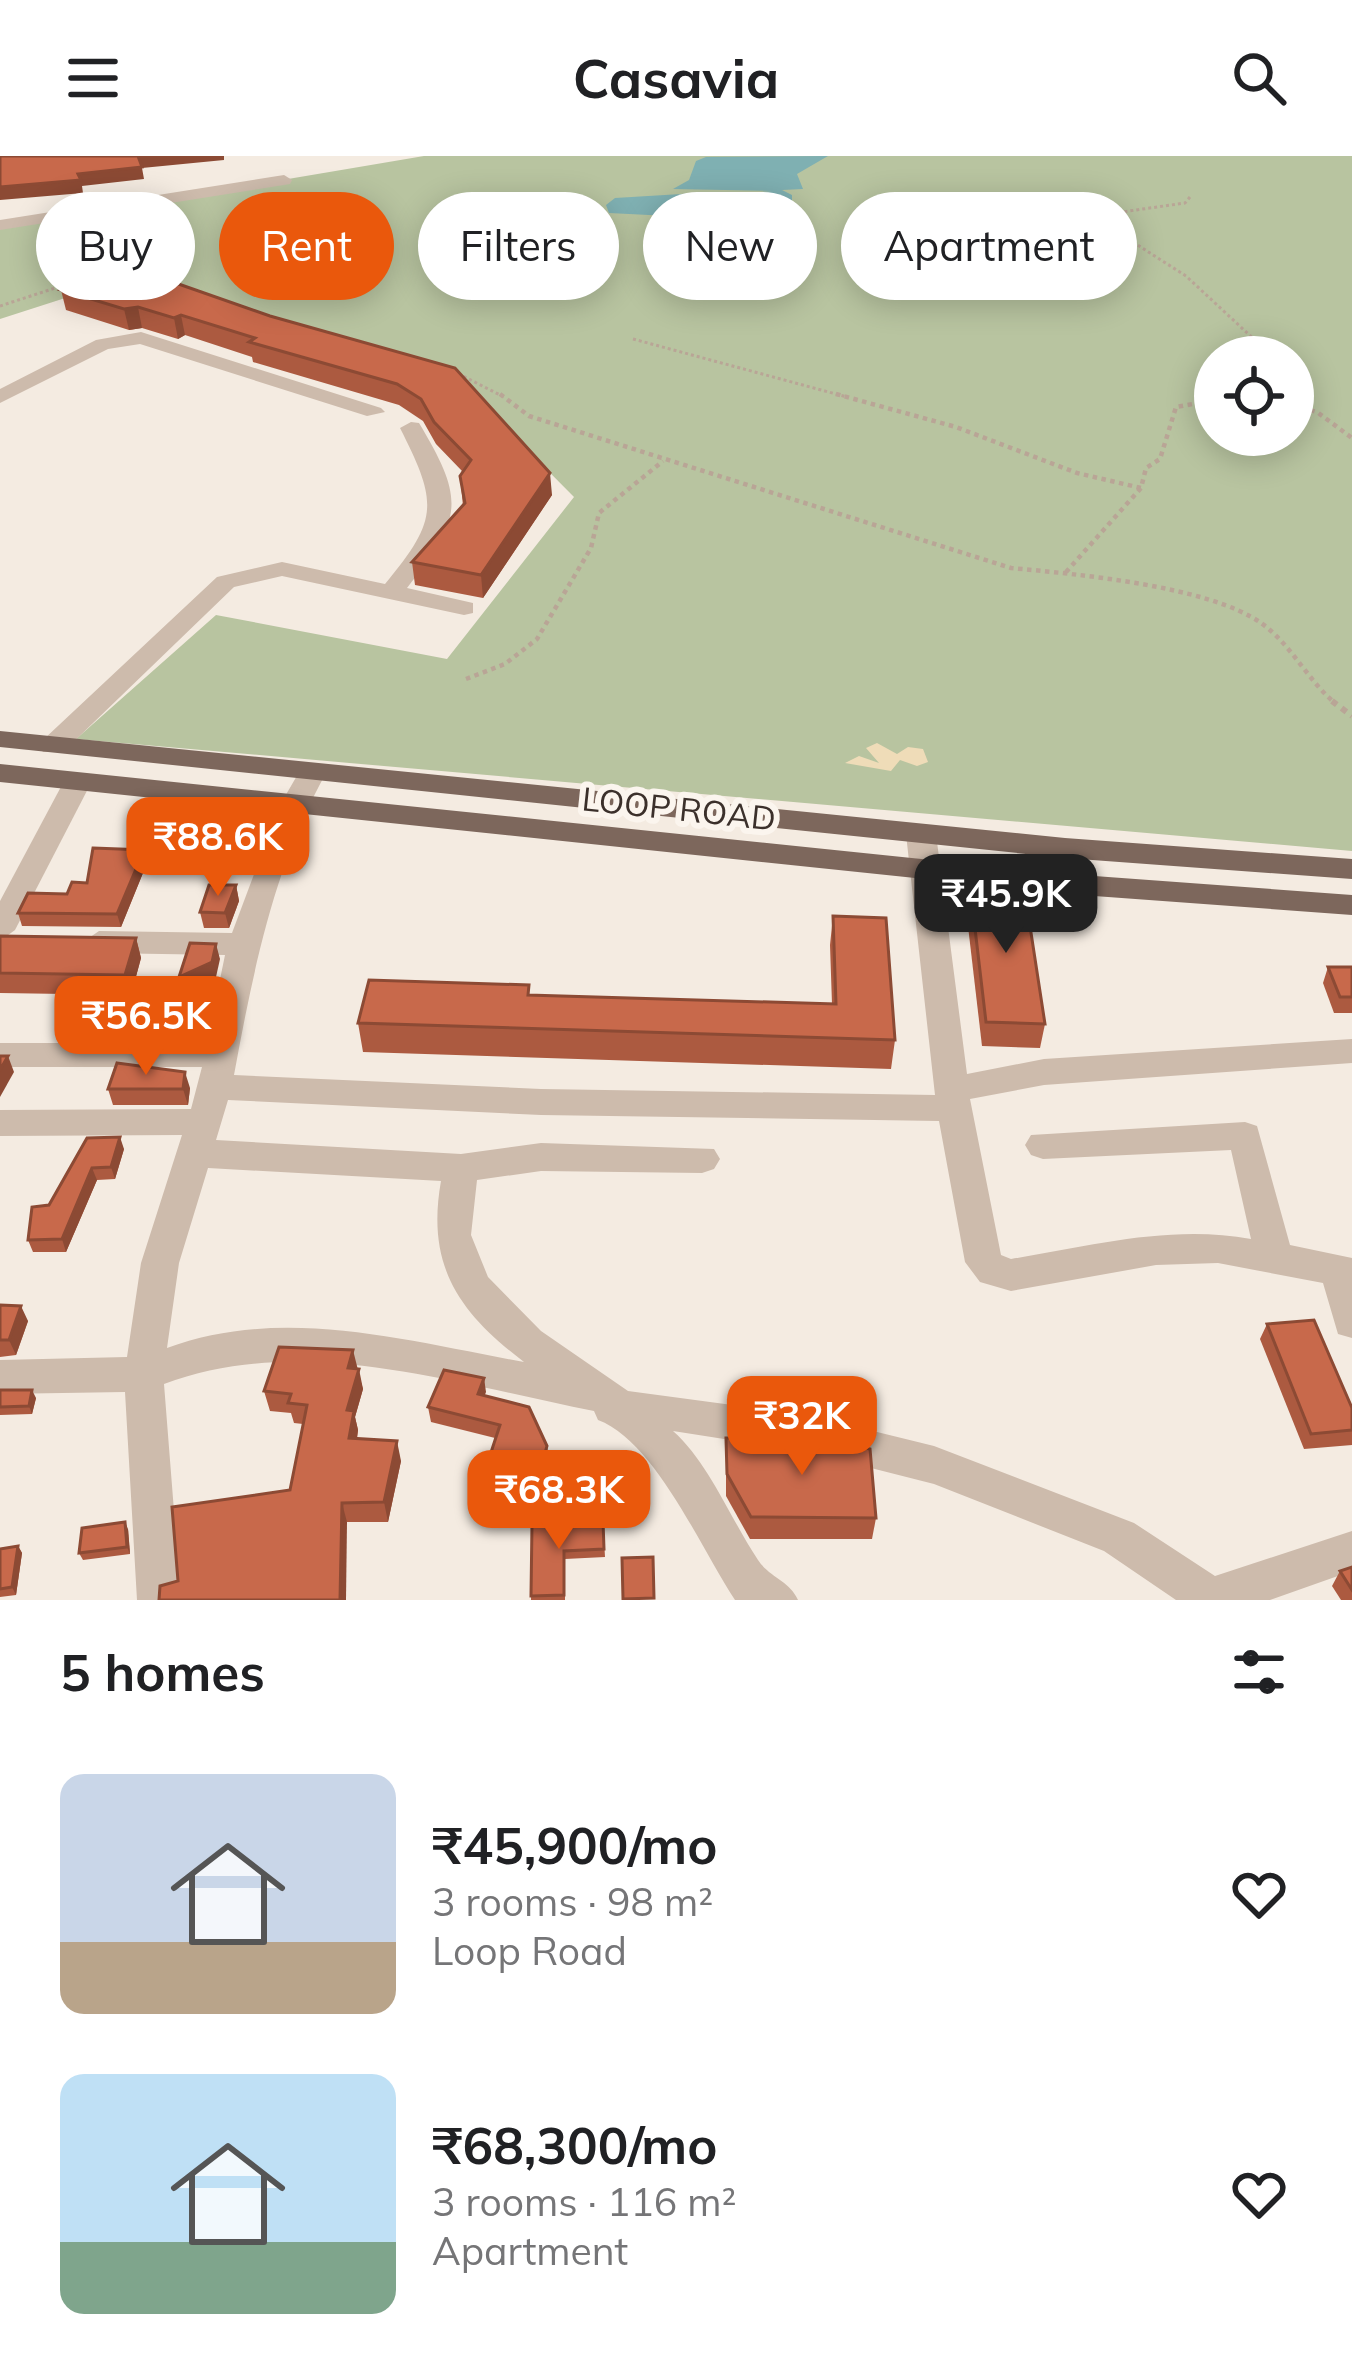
<!DOCTYPE html>
<html lang="en">
<head>
<meta charset="utf-8">
<style>
	:root { --surface:#fff; --page:#f2f2f2; --text:#202124; --muted:#757577; --accent:#ea580c }
	body { margin:0; font-family:Mulish,sans-serif; background:var(--page); color:var(--text); height:100vh; display:flex; flex-direction:column; font-size:45px; white-space:nowrap }
	* { box-sizing:border-box; margin:0 }
	p { font-size:39px; color:var(--muted) }
	.icon { flex:none; width:66px; height:66px; fill:none; stroke:currentColor; stroke-width:2; stroke-linecap:round; stroke-linejoin:round }
	.map { position:relative; height:1444px; overflow:hidden }
	.sheet { display:flex; flex-direction:column; background:var(--surface); flex:1 }
	.sheet>* { flex:none }
	.top-card { position:absolute; left:36px; top:36px; width:1281px; height:108px; display:flex; gap:24px }
	.fabs { position:absolute; left:1194px; top:180px; display:grid; gap:24px }
	.fabs a { display:grid; place-items:center; width:120px; height:120px; border-radius:50%; background:var(--surface); box-shadow:0 6px 30px #0003; font-size:60px }
	.price { position:absolute; translate:-50% -102px; padding:0 27px; border-radius:24px; background:var(--accent); color:#fff; font-size:39px; line-height:78px; filter:drop-shadow(0 3px 6px #0008) }
	.price::after { content:''; position:absolute; left:50%; top:72px; width:36px; height:27px; margin-left:-18px; background:inherit; clip-path:polygon(0 0,100% 0,50% 100%) }
	.price.active { background:#222; color:#fff }
	ul { padding:0; list-style:none }
	li { display:flex; align-items:center; gap:36px; height:300px; padding:0 60px }
	li span { display:grid; place-items:center; flex:none; width:336px; height:240px; border-radius:24px; color:#555 }
	li>.icon { margin-inline-start:auto }
	span .icon { width:144px; height:144px; fill:#fffc; stroke-width:1 }
	li b { font-size:51px }
	h2 { display:flex; justify-content:space-between; align-items:center; height:144px; padding:0 60px; font-size:51px }
	.chip { padding:0 42px; border-radius:54px; background:var(--surface); box-shadow:0 6px 30px #0003; font-size:42px; line-height:108px }
	.chip.active { background:var(--accent); color:#fff }
	header { display:flex; justify-content:space-between; align-items:center; height:156px; padding:0 60px; background:var(--surface); font-size:54px; font-weight:700 }
	.map>svg:first-child { display:block }
</style>
</head>
<body>
<header><svg class="icon" aria-label="menu" viewBox="0 0 24 24"><path d="M4 6h16M4 12h16M4 18h16"/></svg>Casavia<svg class="icon" aria-label="search" viewBox="0 0 24 24"><circle cx="10" cy="10" r="6"/><path d="M15 15l6 6"/></svg></header>
<div class="map">
<svg width="1352" height="1444" viewBox="0 0 1352 1444">
	<rect width="100%" height="100%" fill="#f4ebe1"/>
	<!-- green -->
	<path fill="#b8c4a0" fill-rule="evenodd" d="M 424,0 L 1352,0 L 1352,695 L 76,583 L 216,459 L 447,503 L 574,341 L 463,229 L 118,125 L 0,163 L 0,72 ZM 1215,201 L 1293,201 L 1293,279 L 1215,279 Z"/>
	<!-- sand -->
	<polygon fill="#efdcb8" points="877,587 897,598 908,591 923,593 928,606 917,610 900,604 891,615 845,607 859,600 879,607 866,592"/>
	<!-- water -->
	<polygon fill="#7fb0b2" points="828,0 797,18 803,33 782,34 792,39 792,49 767,65 609,57 606,49 615,42 698,37 702,44 743,44 748,37 772,35 673,33 689,24 696,5 706,1"/>
	<g fill="none" stroke-linecap="round" stroke-linejoin="round">
		<!-- path-far2 -->
		<g stroke="#b9a596" stroke-width="3" stroke-dasharray="3 3" stroke-linecap="butt">
			<polyline points="1190,41 1185,47 1115,57 1111,72 1186,120 1273,201"/>
			<polyline points="0,150 86,122 141,125"/>
			<polyline points="633,183 847,241"/>
			<polyline points="453,215 504,241"/>
		</g>
		<!-- path-far1 -->
		<g stroke="#b9a596" stroke-width="4.5" stroke-dasharray="4.5 4.5" stroke-linecap="butt">
			<path d="M 500,238 L 529,260 L 1011,412 C 1076,418 1209,430 1261,467 C 1291,488 1308,525 1336,548"/>
			<polyline points="836,238 956,271 1077,317 1141,332"/>
			<polyline points="1293,249 1317,256 1352,282"/>
			<polyline points="1066,416 1141,332 1146,312 1160,303 1176,251 1215,244"/>
			<polyline points="466,523 505,508 537,483 591,392 599,357 663,305"/>
		</g>
		<!-- path -->
		<polyline stroke="#b9a596" stroke-width="6" stroke-dasharray="6 6" stroke-linecap="butt" points="1332,545 1352,560"/>
		<!-- minor -->
		<g fill="#cdbbac" fill-rule="evenodd">
			<polygon points="284,19 292,24 290,28 0,74 0,64"/>
			<polygon points="141,176 381,252 385,256 367,260 140,188 108,193 0,247 0,233 96,184"/>
			<path d="M 411,266 L 419,267 C 466,345 462,363 407,432 L 473,447 L 473,457 L 464,459 L 282,420 L 234,431 L 63,596 L 43,596 L 39,590 L 43,584 L 217,421 L 282,406 L 385,428 C 439,363 438,347 400,272 Z"/>
			<path d="M 312,608 L 326,617 C 274,710 253,816 234,919 L 541,933 L 935,939 L 906,678 L 921,669 L 936,678 L 967,918 L 1044,903 L 1352,883 L 1352,907 L 1044,929 L 970,943 L 1001,1099 L 1011,1103 C 1090,1090 1171,1068 1251,1083 L 1231,994 L 1043,1003 L 1031,999 L 1025,989 L 1031,979 L 1245,966 L 1257,970 L 1290,1089 L 1352,1102 L 1352,1182 L 1338,1178 L 1323,1127 L 1218,1107 L 1156,1109 L 1011,1135 L 980,1126 L 965,1106 L 939,965 L 541,959 L 228,944 L 216,984 L 461,998 L 541,987 L 714,993 L 720,1003 L 714,1013 L 702,1017 L 541,1015 L 477,1024 L 471,1079 L 488,1121 L 541,1175 L 628,1235 L 808,1259 L 934,1290 L 1134,1367 L 1215,1420 L 1352,1375 L 1352,1415 L 1270,1444 L 1176,1444 L 1104,1395 L 934,1328 L 808,1296 L 673,1275 C 709,1307 730,1362 758,1404 C 770,1422 789,1424 798,1444 L 735,1444 C 701,1393 655,1285 598,1264 L 594,1255 C 455,1228 302,1176 164,1228 L 181,1444 L 137,1444 L 125,1236 L 0,1238 L 0,1204 L 127,1201 L 141,1107 L 182,979 L 0,980 L 0,954 L 191,953 L 202,911 L 0,911 L 0,887 L 207,887 L 225,799 L 99,797 L 83,786 L 99,775 L 232,777 L 280,649 L 302,611 ZM 208,1012 L 441,1025 C 426,1109 458,1156 524,1206 C 406,1185 283,1149 167,1192 L 179,1107 Z"/>
			<polygon points="77,618 91,627 15,774 0,785 0,745 63,627"/>
		</g>
		<!-- major -->
		<g fill="#7d675c" fill-rule="evenodd">
			<polygon points="0,575 1065,682 1352,703 1352,723 1065,702 0,591"/>
			<polygon points="0,608 1067,718 1352,739 1352,759 1067,738 0,626"/>
		</g>
	</g>
	<!-- wall -->
	<g fill="#ac5a40">
		<polygon points="125,130 270,160 455,212 552,339 483,442 415,429 412,406 463,350 460,320 462,315 436,288 423,265 399,249 253,206 252,201 185,179 178,183 142,172 129,174 66,154 61,134"/>
		<polygon points="147,707 121,771 22,770 18,757 67,738 87,727"/>
		<polygon points="236,729 239,745 229,772 204,772 200,756"/>
		<polygon points="970,730 1045,868 1040,892 982,890 966,753"/>
		<polygon points="833,760 895,884 891,913 363,896 358,867 832,848 830,789"/>
		<polygon points="0,780 136,782 141,802 131,839 0,837"/>
		<polygon points="1328,811 1352,811 1352,857 1334,857 1323,827"/>
		<polygon points="190,932 188,949 113,949 108,933"/>
		<polygon points="87,982 124,993 115,1023 97,1024 66,1096 33,1096 28,1084"/>
		<polygon points="0,1149 28,1165 16,1199 0,1201"/>
		<polygon points="1267,1168 1352,1252 1352,1289 1304,1293 1260,1183"/>
		<polygon points="357,1213 363,1233 355,1261 358,1274 357,1283 401,1305 388,1366 347,1366 290,1334 303,1268 294,1267 291,1257 270,1255 264,1235"/>
		<polygon points="484,1222 485,1240 549,1304 530,1372 476,1362 474,1348 495,1282 431,1266 428,1251"/>
		<polygon points="0,1234 36,1242 32,1258 0,1259"/>
		<polygon points="726,1282 876,1362 872,1383 750,1383 726,1340"/>
		<polygon points="603,1365 605,1401 565,1403 565,1444 531,1444 532,1368"/>
		<polygon points="128,1373 130,1398 83,1404 79,1397"/>
		<polygon points="18,1390 22,1397 16,1439 0,1441 0,1393"/>
		<polygon points="1352,1411 1352,1444 1341,1444 1332,1430 1340,1415"/>
	</g>
	<!-- shaded-wall -->
	<g fill="#8c4a34">
		<polygon points="138,0 224,0 224,4 142,12 144,23 82,30 83,37 0,44 0,31 78,18"/>
		<polygon points="138,151 142,172 129,174 124,153"/>
		<polygon points="181,159 185,179 178,183 174,162"/>
		<polygon points="550,317 552,339 483,442 481,419"/>
		<polygon points="144,694 147,707 121,771 117,758"/>
		<polygon points="236,729 239,745 229,772 225,757"/>
		<polygon points="136,782 141,802 131,839 125,819"/>
		<polygon points="216,788 220,803 216,821 183,837 179,821"/>
		<polygon points="8,900 14,916 0,941 0,914"/>
		<polygon points="185,916 190,932 188,949 183,933"/>
		<polygon points="120,981 124,993 115,1023 111,1011"/>
		<polygon points="92,1012 97,1024 66,1096 62,1083"/>
		<polygon points="21,1150 28,1165 16,1199 9,1184"/>
		<polygon points="353,1194 358,1214 348,1212"/>
		<polygon points="359,1213 363,1233 355,1261 358,1274 354,1302 349,1282 347,1254"/>
		<polygon points="484,1222 486,1236 480,1252 478,1238"/>
		<polygon points="32,1234 36,1242 32,1258 29,1250"/>
		<polygon points="397,1285 401,1305 388,1366 384,1346"/>
		<polygon points="547,1290 549,1304 530,1372 528,1359"/>
		<polygon points="342,1347 347,1366 346,1444 340,1444"/>
		<polygon points="125,1366 128,1373 130,1398 127,1391"/>
		<polygon points="18,1390 22,1397 16,1439 12,1431"/>
	</g>
	<!-- building -->
	<g fill="#c8694b" stroke="#8c4a34" stroke-width="3">
		<polygon points="0,0 138,0 142,11 78,18 81,24 0,31"/>
		<polygon points="150,118 270,160 455,212 550,317 481,419 412,406 465,347 460,320 471,304 434,266 421,243 397,228 249,186 255,182 181,159 174,162 138,151 124,153 61,134 94,120 125,130"/>
		<polygon points="93,692 144,694 117,758 18,757 28,737 67,738 72,726 87,727"/>
		<polygon points="209,729 236,729 225,757 200,756"/>
		<polygon points="970,730 1024,731 1045,868 986,866"/>
		<polygon points="833,760 886,762 895,884 358,867 369,824 529,829 528,839 836,848"/>
		<polygon points="0,780 136,782 125,819 0,817"/>
		<polygon points="190,787 216,788 212,806 179,821"/>
		<polygon points="1328,811 1352,811 1352,841 1340,841"/>
		<polygon points="0,900 8,900 0,914"/>
		<polygon points="117,907 185,916 183,933 108,933"/>
		<polygon points="120,981 111,1011 92,1012 62,1083 28,1084 32,1051 49,1049 87,982"/>
		<polygon points="0,1149 21,1150 9,1184 0,1184"/>
		<polygon points="1314,1164 1352,1252 1352,1274 1311,1278 1267,1168"/>
		<polygon points="279,1191 353,1194 348,1212 359,1213 347,1254 354,1255 349,1282 397,1285 384,1346 342,1347 340,1444 159,1444 160,1430 178,1425 172,1351 290,1334 307,1249 288,1247 291,1238 264,1235"/>
		<polygon points="444,1214 484,1222 478,1238 529,1251 547,1290 528,1359 474,1348 500,1269 428,1251"/>
		<polygon points="0,1234 32,1234 29,1250 0,1251"/>
		<polygon points="726,1282 826,1282 870,1293 876,1362 751,1361 727,1318"/>
		<polygon points="603,1365 604,1393 564,1395 564,1439 531,1440 532,1368"/>
		<polygon points="125,1366 127,1391 79,1397 82,1372"/>
		<polygon points="18,1390 12,1431 0,1433 0,1393"/>
		<polygon points="653,1401 654,1442 623,1443 622,1402"/>
		<polygon points="1352,1411 1352,1434 1340,1415"/>
	</g>
	<g text-anchor="middle" dominant-baseline="central" stroke-width="12" stroke-linejoin="round" paint-order="stroke">
		<!-- street labels -->
		<g font-size="33" fill="#3b302b" stroke="#fbf5ee">
			<text transform="translate(679 652) rotate(6)">LOOP ROAD</text>
		</g>
	</g>
</svg>
<div class="fabs">
<a><svg class="icon" aria-label="locate" viewBox="0 0 24 24"><circle cx="12" cy="12" r="6"/><path d="M12 2v4M12 18v4M2 12h4M18 12h4"/></svg></a>
</div>
<b class="price" style="left:218px;top:743px">₹88.6K</b>
<b class="price active" style="left:1006px;top:800px">₹45.9K</b>
<b class="price" style="left:146px;top:922px">₹56.5K</b>
<b class="price" style="left:802px;top:1322px">₹32K</b>
<b class="price" style="left:559px;top:1396px">₹68.3K</b>
<div class="top-card">
<a class="chip">Buy</a>
<a class="chip active">Rent</a>
<a class="chip">Filters</a>
<a class="chip">New</a>
<a class="chip">Apartment</a>
</div>
</div>
<section class="sheet">
<h2>5 homes<svg class="icon" aria-label="filters" viewBox="0 0 24 24"><path d="M4 7h16M4 17h16"/><circle cx="9" cy="7" r="2"/><circle cx="15" cy="17" r="2"/></svg></h2>
<ul>
<li><span style="background:linear-gradient(#c9d6e8 70%,#b9a48a 0)"><svg class="icon" aria-label="home" viewBox="0 0 24 24"><path d="M3 11l9-7 9 7M6 9v11h12V9"/></svg></span><div><b>₹45,900/mo</b><p>3 rooms · 98 m²</p><p>Loop Road</p></div><svg class="icon" aria-label="heart" viewBox="0 0 24 24"><path d="M12 20l-8-8c-3-5 5-10 8-4 3-6 11-1 8 4z"/></svg></li>
<li><span style="background:linear-gradient(#bfe0f5 70%,#7fa58c 0)"><svg class="icon" aria-label="home" viewBox="0 0 24 24"><path d="M3 11l9-7 9 7M6 9v11h12V9"/></svg></span><div><b>₹68,300/mo</b><p>3 rooms · 116 m²</p><p>Apartment</p></div><svg class="icon" aria-label="heart" viewBox="0 0 24 24"><path d="M12 20l-8-8c-3-5 5-10 8-4 3-6 11-1 8 4z"/></svg></li>
</ul>
</section>
</body>
</html>
